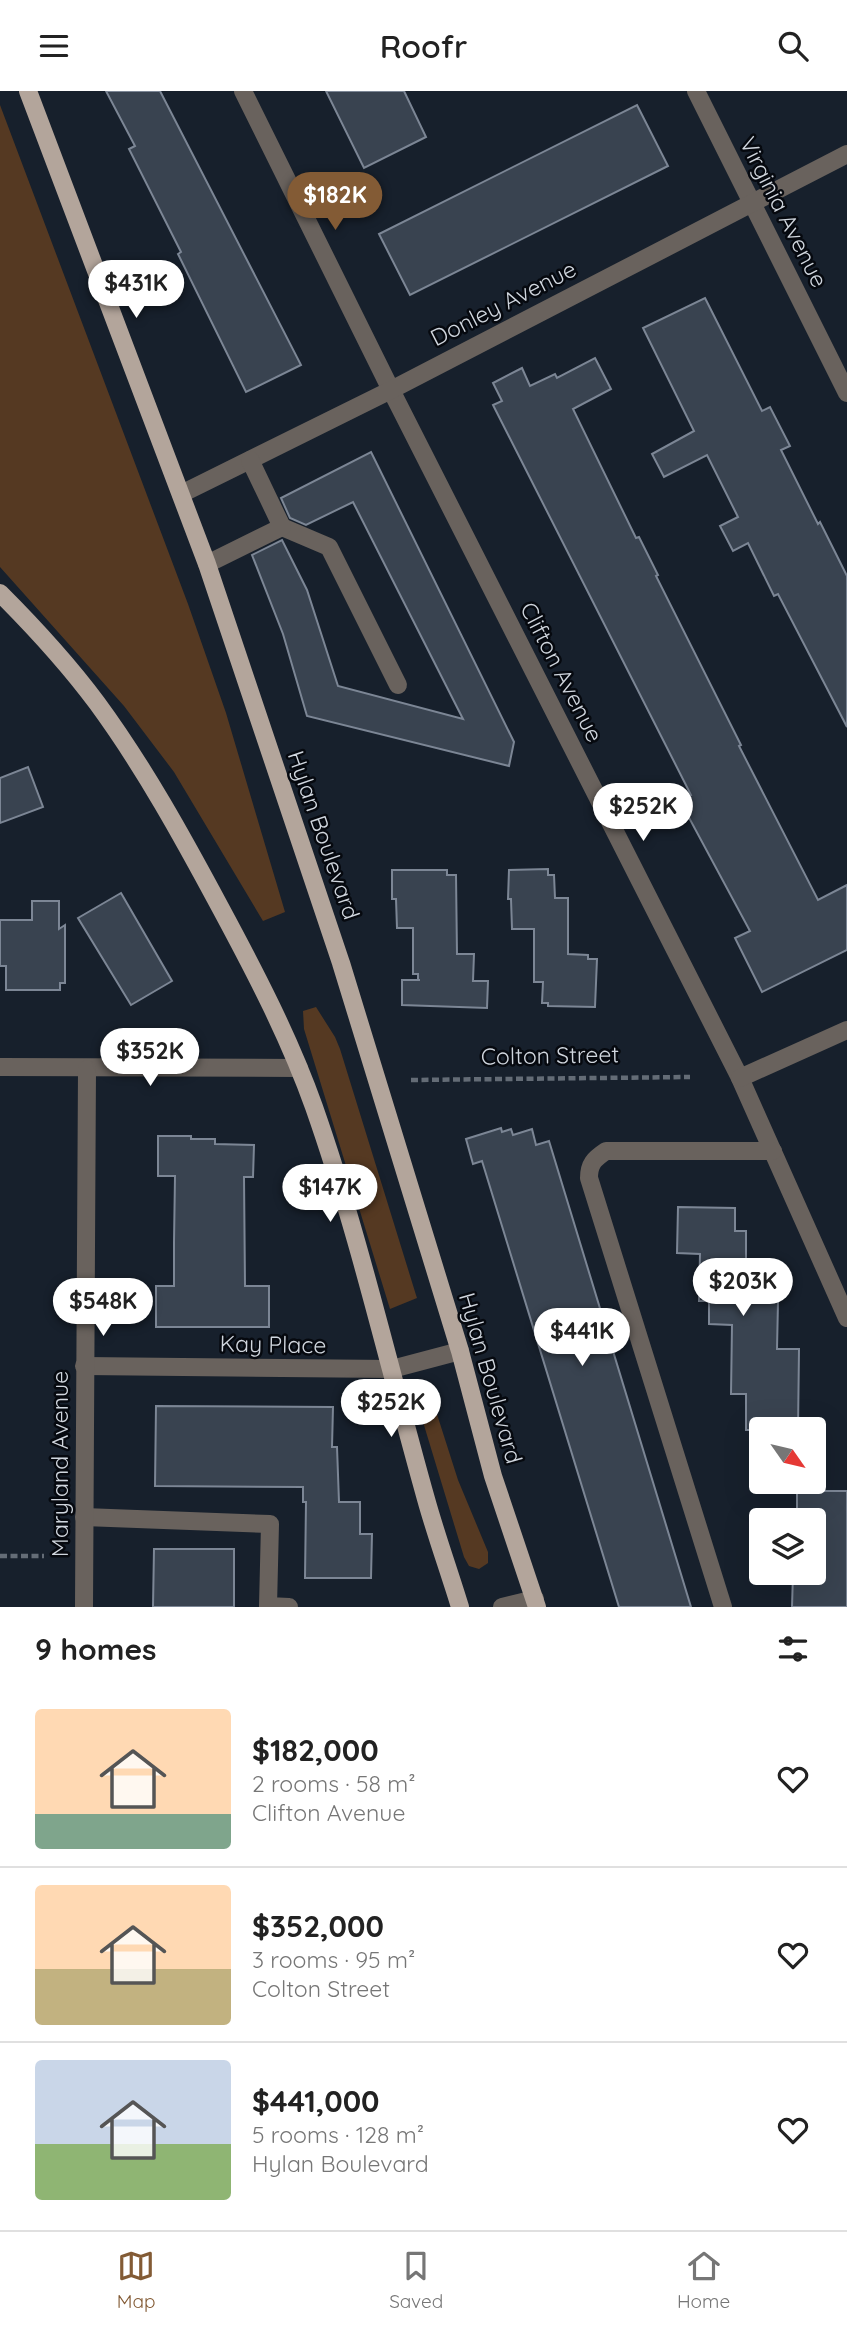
<!DOCTYPE html>
<html lang="en">
<head>
<meta charset="utf-8">
<style>
	:root { --surface:#fff; --page:#f2f2f2; --text:#222; --muted:#767676; --line:#e0e0e0; --accent:#835b35 }
	body { margin:0; font-family:Quicksand,sans-serif; background:var(--page); color:var(--text); height:100vh; display:flex; flex-direction:column; font-size:26px; white-space:nowrap }
	* { box-sizing:border-box; margin:0 }
	p { font-size:23px; color:var(--muted) }
	.icon { flex:none; width:38px; height:38px; fill:none; stroke:currentColor; stroke-width:2; stroke-linecap:round; stroke-linejoin:round }
	.map { position:relative; height:1516px; overflow:hidden }
	.panel { display:flex; flex-direction:column; background:var(--surface); flex:1 }
	.panel>* { flex:none }
	.needle { width:46px; rotate:124deg }
	.controls { position:absolute; left:749px; top:1326px; display:grid; gap:14px }
	.controls a { display:grid; place-items:center; width:77px; height:77px; border-radius:7px; background:var(--surface); box-shadow:0 7px 28px #0002; font-size:35px }
	.price { position:absolute; translate:-50% -60px; padding:0 16px; border-radius:24px; background:#fff; color:#222; font-size:23px; line-height:46px; filter:drop-shadow(0 2px 4px #0008) }
	.price::after { content:''; position:absolute; left:50%; top:42px; width:21px; height:16px; margin-left:-10px; background:inherit; clip-path:polygon(0 0,100% 0,50% 100%) }
	.price.active { background:var(--accent); color:#fff }
	ul { padding:0; list-style:none }
	li { display:flex; align-items:center; gap:21px; height:175px; padding:0 35px }
	li+li { border-top:2px solid var(--line) }
	li span { display:grid; place-items:center; flex:none; width:196px; height:140px; border-radius:7px; color:#555 }
	li>.icon { margin-inline-start:auto }
	span .icon { width:84px; height:84px; fill:#fffc; stroke-width:1 }
	li b { font-size:30px }
	h2 { display:flex; justify-content:space-between; align-items:center; height:84px; padding:0 35px; font-size:30px }
	header { display:flex; justify-content:space-between; align-items:center; height:91px; padding:0 35px; background:var(--surface); font-size:32px; font-weight:600 }
	.tabs { display:flex; justify-content:space-around; align-items:center; height:98px; border-top:2px solid var(--line); background:var(--surface); font-size:19px; color:var(--muted) }
	.tabs a { display:grid; justify-items:center; gap:4px }
	.tabs .active { color:var(--accent) }
	.map>svg:first-child { display:block }
</style>
</head>
<body>
<header><svg class="icon" aria-label="menu" viewBox="0 0 24 24"><path d="M4 6h16M4 12h16M4 18h16"/></svg>Roofr<svg class="icon" aria-label="search" viewBox="0 0 24 24"><circle cx="10" cy="10" r="6"/><path d="M15 15l6 6"/></svg></header>
<div class="map">
<svg width="847" height="1516" viewBox="0 0 847 1516">
	<rect width="100%" height="100%" fill="#17202c"/>
	<!-- green -->
	<g fill="#553922">
		<polygon points="0,14 188,513 226,622 285,821 263,830 174,681 124,615 0,476"/>
		<polygon points="316,916 335,946 340,958 416,1204 417,1207 390,1218 304,938 303,920"/>
		<polygon points="426,1310 432,1312 435,1317 458,1389 488,1461 488,1472 479,1478 469,1475 464,1466 420,1321 422,1313"/>
	</g>
	<!-- building -->
	<g fill="#394350" stroke="#7c8695" stroke-width="2">
		<polygon points="106,0 160,0 301,274 246,301 178,163 181,161 129,58 135,55"/>
		<polygon points="326,0 404,0 426,46 364,77"/>
		<polygon points="637,14 668,75 410,204 379,143"/>
		<polygon points="705,207 762,320 770,316 790,355 781,359 818,433 820,431 847,485 847,636 778,503 774,505 748,452 733,460 720,435 738,426 707,364 664,386 652,363 694,340 643,237"/>
		<polygon points="595,267 611,298 573,318 636,447 639,446 658,484 656,485 741,654 739,655 818,809 847,794 847,859 762,901 735,847 750,840 680,710 691,704 493,314 502,310 493,292 522,277 530,295 555,283 557,287"/>
		<polygon points="371,361 514,651 509,675 307,625 283,543 252,464 282,449 307,499 338,595 463,628 353,411 306,434 290,427 281,407"/>
		<polygon points="28,676 43,716 0,732 0,687"/>
		<polygon points="548,778 548,784 554,784 555,807 568,807 568,863 588,864 588,868 597,868 595,916 548,915 548,912 542,912 543,891 534,891 534,838 512,838 511,808 508,808 509,779"/>
		<polygon points="392,779 447,779 447,784 456,784 457,863 474,863 473,890 488,890 487,917 402,914 402,889 420,889 418,889 418,883 413,883 413,837 397,837 396,808 392,808"/>
		<polygon points="121,802 172,890 131,914 78,827"/>
		<polygon points="32,810 59,810 59,838 65,834 65,892 60,892 60,899 6,899 6,875 0,875 0,829 32,829"/>
		<polygon points="501,1037 502,1041 511,1038 513,1044 532,1038 536,1054 549,1050 691,1516 619,1516 482,1070 473,1073 466,1048"/>
		<polygon points="158,1045 191,1045 191,1048 215,1048 215,1053 254,1054 253,1086 244,1086 245,1195 269,1195 269,1236 156,1236 156,1195 174,1195 174,1151 175,1085 158,1085"/>
		<polygon points="678,1116 735,1117 735,1140 746,1140 746,1187 768,1188 767,1211 778,1211 777,1258 799,1258 798,1339 746,1339 746,1303 731,1303 732,1234 709,1233 709,1210 699,1210 700,1163 677,1162"/>
		<polygon points="156,1315 333,1316 332,1356 337,1356 339,1411 360,1411 360,1443 372,1443 371,1487 305,1487 306,1411 303,1411 303,1396 155,1395"/>
		<polygon points="797,1400 847,1400 847,1516 792,1516 793,1482 814,1482 814,1430 797,1430"/>
		<polygon points="154,1458 234,1458 234,1516 153,1516"/>
	</g>
	<g fill="none" stroke-linecap="round" stroke-linejoin="round">
		<!-- path -->
		<g stroke="#646c76" stroke-width="4.5" stroke-dasharray="7 3.5" stroke-linecap="butt">
			<polyline points="411,989 690,986"/>
			<polyline points="0,1465 44,1465"/>
		</g>
		<!-- minor -->
		<g stroke="#69625d" stroke-width="18">
			<polyline points="243,0 391,299 740,987 847,1227"/>
			<polyline points="696,0 847,302"/>
			<polyline points="181,403 391,299 847,63"/>
			<polyline points="282,436 329,456 398,594"/>
			<polyline points="207,473 282,436 250,369"/>
			<polyline points="0,976 299,977"/>
			<polyline points="740,987 847,939"/>
			<polyline points="84,1275 392,1278 460,1260"/>
			<polyline points="84,1426 270,1433 268,1515 289,1516"/>
			<polyline points="84,1516 87,978"/>
			<polyline points="502,1516 535,1508"/>
			<path d="M 723,1516 L 589,1087 C 589,1073 594,1068 606,1060 L 773,1060"/>
		</g>
		<!-- major -->
		<g stroke="#b3a59b" stroke-width="18">
			<polyline points="28,0 207,473 341,872 460,1260 493,1385 537,1516"/>
			<path d="M 0,502 C 34,536 68,573 97,612 C 144,676 183,747 220,816 C 255,881 289,946 314,1016 C 359,1144 389,1277 426,1408 C 436,1444 449,1480 460,1516"/>
		</g>
	</g>
	<g text-anchor="middle" dominant-baseline="central" stroke-width="5" stroke-linejoin="round" paint-order="stroke">
		<!-- street labels -->
		<g font-size="23" fill="#d0d6de" stroke="#06090f">
			<text transform="translate(784 121) rotate(63)">Virginia Avenue</text>
			<text transform="translate(503 212) rotate(-27)">Donley Avenue</text>
			<text transform="translate(562 581) rotate(63)">Clifton Avenue</text>
			<text transform="translate(324 744) rotate(71)">Hylan Boulevard</text>
			<text transform="translate(550 964) rotate(-1)">Colton Street</text>
			<text transform="translate(273 1253) rotate(1)">Kay Place</text>
			<text transform="translate(491 1287) rotate(74)">Hylan Boulevard</text>
			<text transform="translate(59 1373) rotate(-90)">Maryland Avenue</text>
		</g>
	</g>
</svg>
<div class="controls">
<a><svg class="needle" viewBox="-14 -14 28 28"><path d="M0-13l5 13h-10z" fill="#e53935"/><path d="M0 13l5-13h-10z" fill="#767676"/></svg></a>
<a><svg class="icon" aria-label="layers" viewBox="0 0 24 24"><path d="M12 4l9 5-9 5-9-5zM3 14l9 5 9-5"/></svg></a>
</div>
<b class="price active" style="left:335px;top:141px">$182K</b>
<b class="price" style="left:136px;top:229px">$431K</b>
<b class="price" style="left:643px;top:752px">$252K</b>
<b class="price" style="left:150px;top:997px">$352K</b>
<b class="price" style="left:330px;top:1133px">$147K</b>
<b class="price" style="left:743px;top:1227px">$203K</b>
<b class="price" style="left:103px;top:1247px">$548K</b>
<b class="price" style="left:582px;top:1277px">$441K</b>
<b class="price" style="left:391px;top:1348px">$252K</b>
</div>
<section class="panel">
<h2>9 homes<svg class="icon" aria-label="filters" viewBox="0 0 24 24"><path d="M4 7h16M4 17h16"/><circle cx="9" cy="7" r="2"/><circle cx="15" cy="17" r="2"/></svg></h2>
<ul>
<li><span style="background:linear-gradient(#ffd9b3 75%,#7fa58c 0)"><svg class="icon" aria-label="home" viewBox="0 0 24 24"><path d="M3 11l9-7 9 7M6 9v11h12V9"/></svg></span><div><b>$182,000</b><p>2 rooms · 58 m²</p><p>Clifton Avenue</p></div><svg class="icon" aria-label="heart" viewBox="0 0 24 24"><path d="M12 20l-8-8c-3-5 5-10 8-4 3-6 11-1 8 4z"/></svg></li>
<li><span style="background:linear-gradient(#ffd9b3 60%,#c2b280 0)"><svg class="icon" aria-label="home" viewBox="0 0 24 24"><path d="M3 11l9-7 9 7M6 9v11h12V9"/></svg></span><div><b>$352,000</b><p>3 rooms · 95 m²</p><p>Colton Street</p></div><svg class="icon" aria-label="heart" viewBox="0 0 24 24"><path d="M12 20l-8-8c-3-5 5-10 8-4 3-6 11-1 8 4z"/></svg></li>
<li><span style="background:linear-gradient(#c9d6e8 60%,#8fb573 0)"><svg class="icon" aria-label="home" viewBox="0 0 24 24"><path d="M3 11l9-7 9 7M6 9v11h12V9"/></svg></span><div><b>$441,000</b><p>5 rooms · 128 m²</p><p>Hylan Boulevard</p></div><svg class="icon" aria-label="heart" viewBox="0 0 24 24"><path d="M12 20l-8-8c-3-5 5-10 8-4 3-6 11-1 8 4z"/></svg></li>
</ul>
</section>
<nav class="tabs">
<a class="active"><svg class="icon" aria-label="map" viewBox="0 0 24 24"><path d="M3 6l6-2 6 2 6-2v14l-6 2-6-2-6 2zM9 4v14M15 6v14"/></svg>Map</a>
<a><svg class="icon" aria-label="saved" viewBox="0 0 24 24"><path d="M7 4h10v16l-5-4-5 4z"/></svg>Saved</a>
<a><svg class="icon" aria-label="home" viewBox="0 0 24 24"><path d="M3 11l9-7 9 7M6 9v11h12V9"/></svg>Home</a>
</nav>
</body>
</html>
